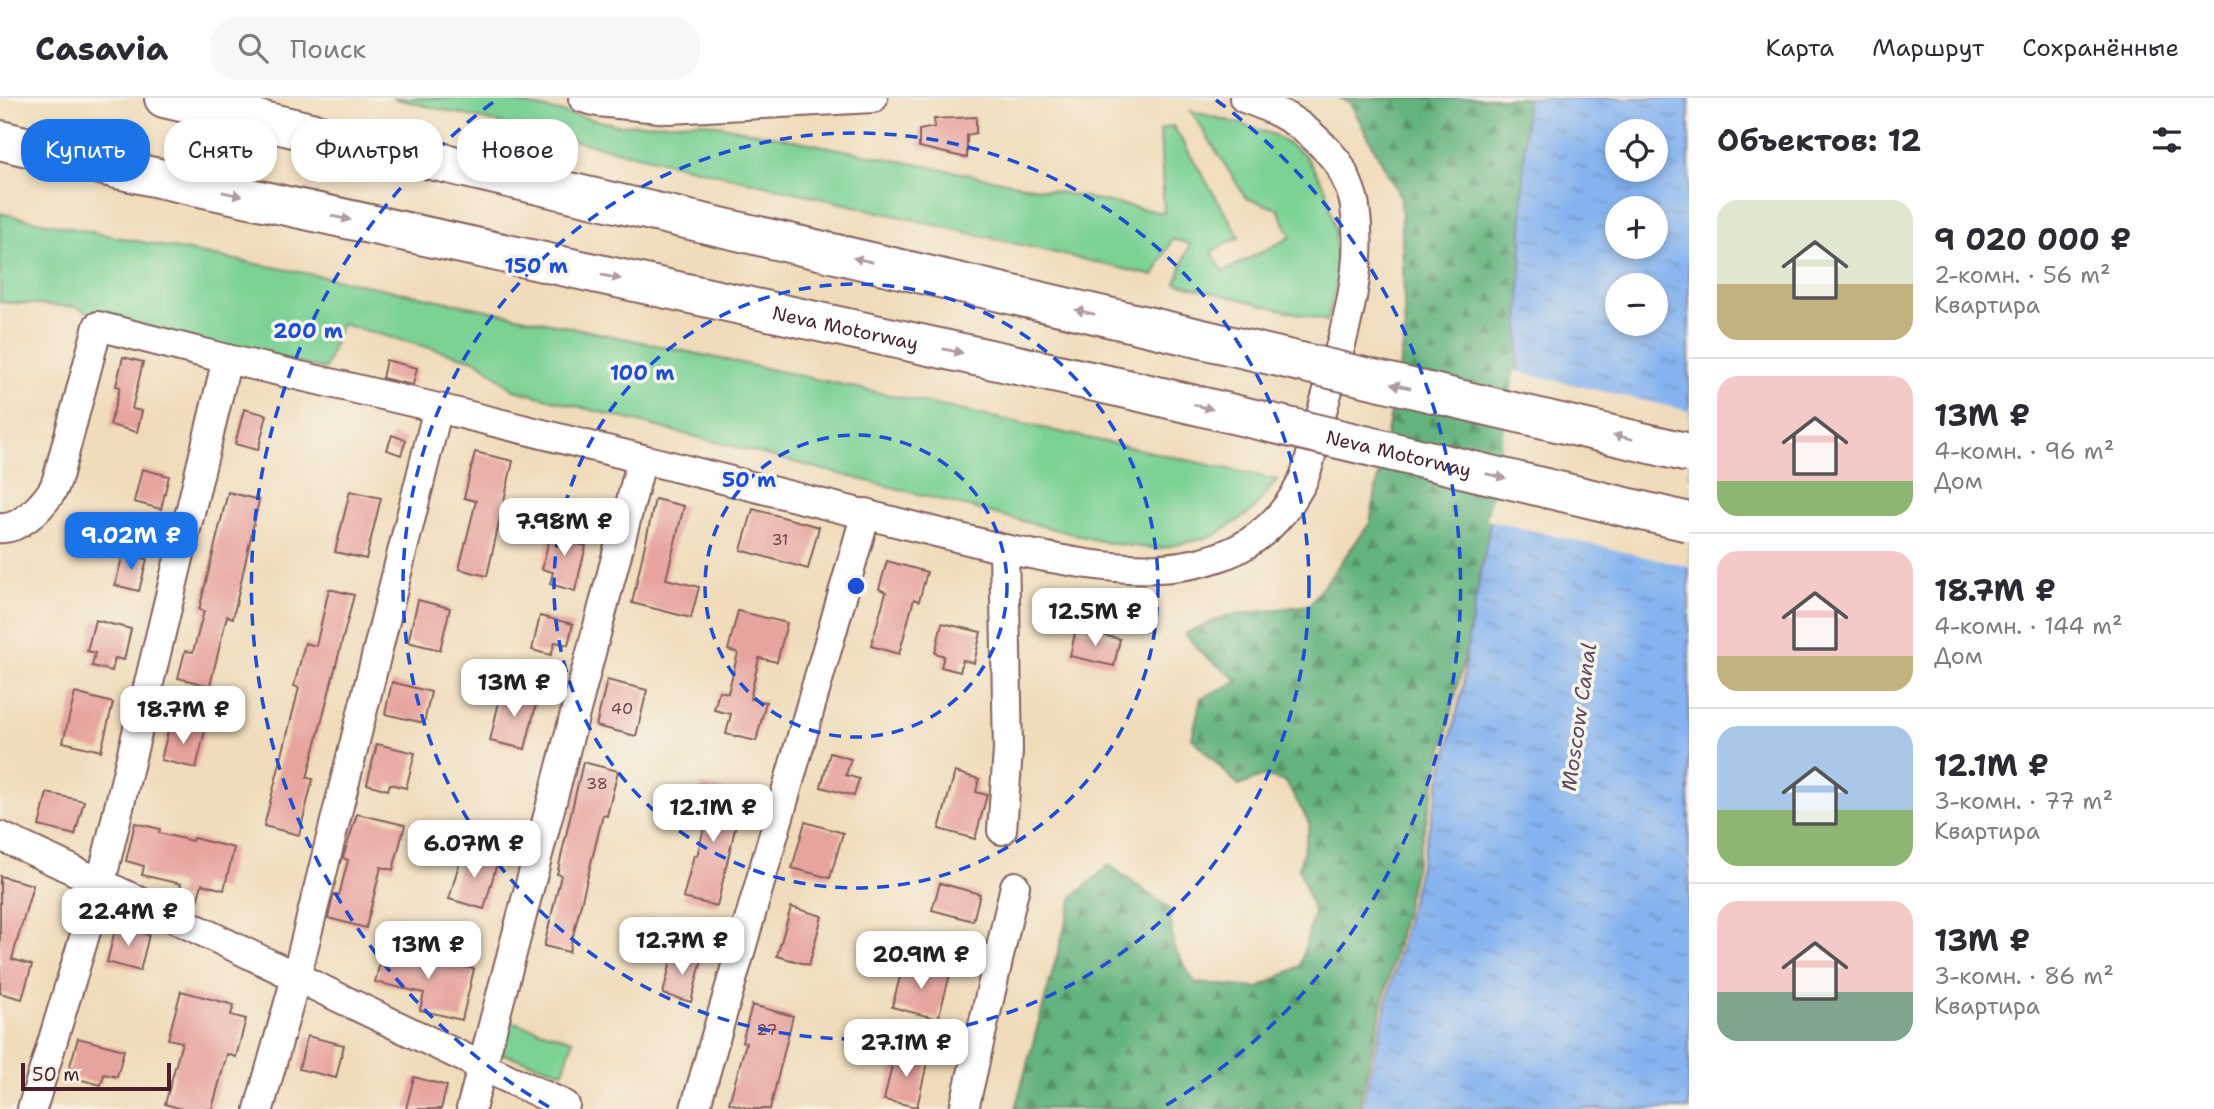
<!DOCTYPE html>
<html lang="ru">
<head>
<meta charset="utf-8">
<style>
	:root { --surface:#fff; --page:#f7f7f7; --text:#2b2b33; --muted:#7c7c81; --line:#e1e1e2; --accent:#1a73e8 }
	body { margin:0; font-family:"Shantell Sans",sans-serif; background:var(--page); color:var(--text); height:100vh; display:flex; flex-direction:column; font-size:26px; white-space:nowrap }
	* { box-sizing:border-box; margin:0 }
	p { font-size:23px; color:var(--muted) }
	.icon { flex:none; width:38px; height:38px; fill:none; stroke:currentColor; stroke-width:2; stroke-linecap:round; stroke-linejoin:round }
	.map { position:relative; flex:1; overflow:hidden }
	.drawer { display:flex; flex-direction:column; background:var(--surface); width:525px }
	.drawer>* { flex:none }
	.top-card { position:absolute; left:21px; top:21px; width:665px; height:63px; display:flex; gap:14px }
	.tools { position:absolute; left:1605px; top:21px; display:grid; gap:14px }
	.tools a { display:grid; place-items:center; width:63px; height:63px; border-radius:50%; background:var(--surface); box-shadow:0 4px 10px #0003; font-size:35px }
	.scale { position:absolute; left:21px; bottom:18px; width:150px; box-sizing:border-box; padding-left:7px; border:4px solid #4a1f2b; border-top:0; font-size:19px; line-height:24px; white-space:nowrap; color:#4a1f2b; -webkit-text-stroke:5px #f7f3e8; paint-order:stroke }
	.price { position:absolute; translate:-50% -60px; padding:0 16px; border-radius:14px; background:#fff; color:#222; font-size:23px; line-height:46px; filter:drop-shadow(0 2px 4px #0008) }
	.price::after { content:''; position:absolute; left:50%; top:42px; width:21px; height:16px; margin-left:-10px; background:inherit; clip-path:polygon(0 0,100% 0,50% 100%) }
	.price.on { background:var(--accent); color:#fff }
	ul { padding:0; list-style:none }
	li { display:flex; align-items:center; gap:21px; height:175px; padding:0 28px }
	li+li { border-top:2px solid var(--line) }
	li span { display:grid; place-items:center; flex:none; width:196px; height:140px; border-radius:21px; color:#555 }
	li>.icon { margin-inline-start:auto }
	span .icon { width:84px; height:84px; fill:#fffc; stroke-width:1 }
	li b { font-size:30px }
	h2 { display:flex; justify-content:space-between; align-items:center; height:84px; padding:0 28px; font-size:30px }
	.tag { padding:0 24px; border-radius:28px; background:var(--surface); box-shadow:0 4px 10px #0003; font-size:24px; line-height:63px }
	.tag.on { background:var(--accent); color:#fff }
	header { display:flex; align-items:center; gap:42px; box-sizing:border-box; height:98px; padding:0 35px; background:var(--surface); border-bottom:2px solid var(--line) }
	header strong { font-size:33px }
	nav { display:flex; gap:38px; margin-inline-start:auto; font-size:24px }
	.search { width:490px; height:63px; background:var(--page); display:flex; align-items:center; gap:18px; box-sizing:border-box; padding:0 24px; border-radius:28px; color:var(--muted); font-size:26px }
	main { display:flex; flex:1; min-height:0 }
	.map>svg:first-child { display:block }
</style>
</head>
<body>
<header>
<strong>Casavia</strong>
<div class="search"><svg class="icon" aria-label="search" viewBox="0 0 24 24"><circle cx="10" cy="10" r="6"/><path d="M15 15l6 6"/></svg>Поиск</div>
<nav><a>Карта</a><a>Маршрут</a><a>Сохранённые</a></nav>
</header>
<main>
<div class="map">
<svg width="1689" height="1011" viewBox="0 0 1689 1011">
	<defs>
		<pattern id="forest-firs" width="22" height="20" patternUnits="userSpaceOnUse" patternTransform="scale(1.75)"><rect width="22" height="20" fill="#64b37e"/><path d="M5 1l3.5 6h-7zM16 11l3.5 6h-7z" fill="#549167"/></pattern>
		<pattern id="water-ripples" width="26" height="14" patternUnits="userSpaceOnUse" patternTransform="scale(1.75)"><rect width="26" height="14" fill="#84b3ef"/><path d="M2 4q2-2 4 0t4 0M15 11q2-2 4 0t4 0" fill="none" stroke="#6e91c2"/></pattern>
	</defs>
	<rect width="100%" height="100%" fill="#f7f3e8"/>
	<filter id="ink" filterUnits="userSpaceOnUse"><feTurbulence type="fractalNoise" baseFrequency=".0143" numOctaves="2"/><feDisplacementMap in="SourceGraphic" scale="14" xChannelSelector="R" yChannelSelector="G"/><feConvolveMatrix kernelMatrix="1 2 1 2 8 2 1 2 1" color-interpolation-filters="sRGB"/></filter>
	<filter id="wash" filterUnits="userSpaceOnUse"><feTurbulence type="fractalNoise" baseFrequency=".00686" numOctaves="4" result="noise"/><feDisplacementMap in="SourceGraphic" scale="28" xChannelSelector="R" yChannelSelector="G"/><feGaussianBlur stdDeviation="1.57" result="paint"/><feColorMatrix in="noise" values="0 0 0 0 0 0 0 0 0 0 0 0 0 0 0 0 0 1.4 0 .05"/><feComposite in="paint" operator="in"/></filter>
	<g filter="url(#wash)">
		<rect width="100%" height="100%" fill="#f0dcba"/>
		<!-- green -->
		<g fill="#7bd194" stroke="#627860" stroke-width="2">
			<polygon points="392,0 497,0 618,27 702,24 1164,115 1160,32 1173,28 1240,139 1212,153 1223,174 1291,139 1278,111 1246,100 1191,13 1237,25 1274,37 1305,57 1326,91 1335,132 1338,180 1327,223 1176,185 1190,146 1172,141 1154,178"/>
			<path d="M 0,115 C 126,143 253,164 380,190 C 679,251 979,315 1277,382 L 1252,413 L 1214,438 L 1158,451 L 1108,445 L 514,292 L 478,263 L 341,226 L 325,271 L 105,222 L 77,209 L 0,204 Z"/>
			<polygon points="506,922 573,942 563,974 496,954"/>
		</g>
		<!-- forest -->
		<polygon fill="url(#forest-firs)" stroke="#576954" stroke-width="2" points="1339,0 1526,0 1518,278 1466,553 1358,1011 1015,1011 1073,799 1109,767 1170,811 1173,848 1195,885 1259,890 1300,868 1314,815 1299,770 1310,726 1286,684 1263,678 1239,688 1192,640 1201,600 1239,583 1201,555 1185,536 1226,518 1309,507 1370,425 1405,239 1401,100 1350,5"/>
		<!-- water -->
		<path fill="url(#water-ripples)" stroke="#67698d" stroke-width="2" fill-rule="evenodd" d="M 1526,0 L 1689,0 L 1689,1011 L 1361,1011 L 1463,589 L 1466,553 L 1518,278 ZM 1617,33 L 1656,33 L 1656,72 L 1617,72 ZM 1617,110 L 1656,110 L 1656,149 L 1617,149 ZM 1617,187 L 1656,187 L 1656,226 L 1617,226 Z"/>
		<!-- pier -->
		<polygon fill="#f0dcba" points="1515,273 1689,313 1689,469 1487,422"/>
		<g id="blocks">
			<!-- building -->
			<g fill="#e7a39d">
				<polygon points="976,19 976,35 967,37 967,60 919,49 919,32 935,29 934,21"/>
				<polygon points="123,259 143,264 132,311 142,313 137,334 110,327 120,289 116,288"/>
				<polygon points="386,262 417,270 413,287 382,280"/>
				<polygon points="244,311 267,317 258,352 235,346"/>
				<polygon points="392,337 406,342 401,357 387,352"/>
				<polygon points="475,354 513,363 487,478 459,471 476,403 464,400"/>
				<polygon points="142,371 169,378 161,411 134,404"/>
				<polygon points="350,393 381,400 366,461 335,454"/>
				<polygon points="228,394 259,402 233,520 227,518 210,588 178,580 185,553 193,554 204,513 199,512"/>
				<polygon points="655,401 684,408 666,481 699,489 691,520 632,505"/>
				<polygon points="753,411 819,429 808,471 741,452"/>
				<polygon points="552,428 580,435 577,446 586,448 575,493 550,486 553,474 542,471"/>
				<polygon points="123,456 147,461 139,493 115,487"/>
				<polygon points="887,463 927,474 919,503 914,501 899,556 871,548 886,494 879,491"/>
				<polygon points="329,491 354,497 307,680 313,681 299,737 264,728 299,590 294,588 305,545 316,548"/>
				<polygon points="418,502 450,510 440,552 408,544"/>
				<polygon points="738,513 787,525 777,564 759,560 750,601 766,604 756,643 726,636 731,616 714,612 719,593 728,595 738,555 728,552"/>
				<polygon points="540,518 573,526 568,547 555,544 551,557 532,552"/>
				<polygon points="95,522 131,531 124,562 115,560 112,573 92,568 95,555 87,553"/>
				<polygon points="942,525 981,534 974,565 963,562 960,574 941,569 944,558 935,555"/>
				<polygon points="1076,531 1120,541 1114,568 1070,558"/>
				<polygon points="607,582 647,592 636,638 596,628"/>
				<polygon points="392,584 431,594 424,625 385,616"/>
				<polygon points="502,591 538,599 525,651 490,643"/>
				<polygon points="75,595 113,605 101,653 63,644"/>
				<polygon points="170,625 205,633 196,670 161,662"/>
				<polygon points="377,646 415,655 406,690 390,686 388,692 367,686"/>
				<polygon points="830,655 851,661 846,677 859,681 854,698 821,689"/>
				<polygon points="583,664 618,673 607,718 603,717 569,854 544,848 561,777 557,776"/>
				<polygon points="955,674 979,681 976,694 987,697 975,741 939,731"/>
				<polygon points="701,686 743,696 717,808 683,800 694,757 697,758 709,710 696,707"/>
				<polygon points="47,695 84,703 75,737 39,728"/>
				<polygon points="357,716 405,727 393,772 381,769 366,830 328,820 334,796 339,797 348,762 343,760"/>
				<polygon points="805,724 843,735 830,780 792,770"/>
				<polygon points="135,725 160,731 159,735 192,743 193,740 234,750 224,792 202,786 197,804 178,799 181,786 142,777 144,768 126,763"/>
				<polygon points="463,752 498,762 484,811 449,801"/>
				<polygon points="0,778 33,787 12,861 32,867 22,901 0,895"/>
				<polygon points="940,785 980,796 973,823 932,812"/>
				<polygon points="791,809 822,818 809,867 777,858"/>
				<polygon points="116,828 149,837 140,873 107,864"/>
				<polygon points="384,849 474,871 462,922 420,912 424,895 375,884"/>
				<polygon points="673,854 702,861 691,904 663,896"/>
				<polygon points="904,864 950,877 938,921 892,909"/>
				<polygon points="181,893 234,907 231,917 246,921 236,959 227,956 212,1011 182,1011 165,1006 182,944 168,941"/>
				<polygon points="752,907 793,918 770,1011 751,1011 729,1005 746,945 742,944"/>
				<polygon points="307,938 344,947 336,980 299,971"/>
				<polygon points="78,940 124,952 117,979 104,976 101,987 67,978"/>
				<polygon points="895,954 928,961 917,1009 884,1002"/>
				<polygon points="414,979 447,988 441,1011 406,1011"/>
			</g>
		</g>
	</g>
	<g filter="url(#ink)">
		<use href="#blocks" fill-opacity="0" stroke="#84615d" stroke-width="2"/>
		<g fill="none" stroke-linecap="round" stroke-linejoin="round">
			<defs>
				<g id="minor">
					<polyline points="583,0 598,4 669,11 873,0"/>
					<path d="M 0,430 C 19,432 40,410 50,396 C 55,390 57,382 59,375 L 98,228 L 227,261 L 438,310 L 1004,451 C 1076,464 1153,484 1224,457 C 1257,445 1284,418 1300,388 C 1310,371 1315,337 1321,317 C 1339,251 1366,179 1355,109 C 1354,97 1346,81 1341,70 C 1338,63 1332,58 1328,53 C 1302,25 1280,13 1244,0"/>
					<polyline points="1002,732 1008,653 1004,451"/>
					<path d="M 0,738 C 190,825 376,920 565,1007"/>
					<polyline points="32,1011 101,784 227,261"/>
					<polyline points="259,1011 296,880 438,310"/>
					<polyline points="471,1011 642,361"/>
					<polyline points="695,1011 866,415"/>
					<polyline points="964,1011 1015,788"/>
				</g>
				<g id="highway">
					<polyline points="164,0 1151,229"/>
					<path id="s1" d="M 0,42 L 117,71 L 1136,293"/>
				</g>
			</defs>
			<!-- minor casing -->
			<use href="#minor" stroke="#84615d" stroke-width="32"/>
			<!-- highway casing -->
			<use href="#highway" stroke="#84615d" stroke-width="42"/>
			<!-- minor -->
			<use href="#minor" stroke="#fff" stroke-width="28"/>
			<!-- highway -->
			<use href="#highway" stroke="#fff" stroke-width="38"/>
			<defs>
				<g id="highway-bridge">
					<polyline points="1151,229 1689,355"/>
					<path id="s2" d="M 1136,293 L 1689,424"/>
				</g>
			</defs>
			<!-- highway-bridge casing -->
			<use href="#highway-bridge" stroke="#84615d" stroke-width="42" stroke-linecap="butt"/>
			<!-- highway-bridge -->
			<use href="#highway-bridge" stroke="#fff" stroke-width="38"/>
		</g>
		<!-- one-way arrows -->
		<defs><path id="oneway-solid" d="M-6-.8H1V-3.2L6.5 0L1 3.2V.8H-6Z" transform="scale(1.75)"/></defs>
		<g fill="#ae9aa0">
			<use href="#oneway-solid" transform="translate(232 96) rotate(12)"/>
			<use href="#oneway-solid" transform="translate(341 120) rotate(12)"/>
			<use href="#oneway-solid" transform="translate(863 162) rotate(-167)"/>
			<use href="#oneway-solid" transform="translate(611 179) rotate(12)"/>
			<use href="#oneway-solid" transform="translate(1085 214) rotate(-167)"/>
			<use href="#oneway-solid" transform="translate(953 253) rotate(12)"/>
			<use href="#oneway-solid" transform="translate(1401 288) rotate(-167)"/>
			<use href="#oneway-solid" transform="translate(1203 309) rotate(13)"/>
			<use href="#oneway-solid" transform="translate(1623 339) rotate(-167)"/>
			<use href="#oneway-solid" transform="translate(1496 378) rotate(13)"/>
		</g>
	</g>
	<!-- distance rings -->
	<g fill="none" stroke="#1d4ed8" stroke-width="3.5" stroke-dasharray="12 9">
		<circle cx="856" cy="488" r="151"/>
		<circle cx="856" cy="488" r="302"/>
		<circle cx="856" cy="488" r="453"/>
		<path d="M549 1009A605 605 0 0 1 496 2M1216 2A605 605 0 0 1 1163 1009"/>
	</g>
	<g text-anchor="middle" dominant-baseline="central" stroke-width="7" stroke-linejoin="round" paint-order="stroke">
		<!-- number labels -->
		<g font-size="16" fill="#714048">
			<text x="780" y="441">31</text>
			<text x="622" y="610">40</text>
			<text x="597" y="685">38</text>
			<text x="767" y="931">27</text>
		</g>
		<!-- street labels -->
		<g font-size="19" fill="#4a1f2b" stroke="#f7f3e8">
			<text stroke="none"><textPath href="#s1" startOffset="866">Neva Motorway</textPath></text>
			<text stroke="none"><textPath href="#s2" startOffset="270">Neva Motorway</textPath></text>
		</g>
		<!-- water labels -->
		<g font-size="21" font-style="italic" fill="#5b4b66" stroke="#f7f3e8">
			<text transform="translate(1579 619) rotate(-82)">Moscow Canal</text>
		</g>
	</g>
	<circle cx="856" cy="488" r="10" fill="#1d4ed8" stroke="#f7f3e8" stroke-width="3.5"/>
	<g font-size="21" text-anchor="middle" font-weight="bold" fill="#1d4ed8" stroke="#f7f3e8" stroke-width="7" stroke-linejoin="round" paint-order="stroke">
		<text x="536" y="175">150 m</text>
		<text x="308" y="240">200 m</text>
		<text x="642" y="282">100 m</text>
		<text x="749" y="389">50 m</text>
	</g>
</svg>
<div class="tools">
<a><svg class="icon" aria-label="locate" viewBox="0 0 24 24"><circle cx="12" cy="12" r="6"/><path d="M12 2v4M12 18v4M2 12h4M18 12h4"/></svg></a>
<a>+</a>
<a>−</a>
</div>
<div class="scale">50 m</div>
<b class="price" style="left:564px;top:460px">7.98M ₽</b>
<b class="price on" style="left:131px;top:474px">9.02M ₽</b>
<b class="price" style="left:1095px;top:550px">12.5M ₽</b>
<b class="price" style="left:514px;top:621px">13M ₽</b>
<b class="price" style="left:183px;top:648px">18.7M ₽</b>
<b class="price" style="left:713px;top:746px">12.1M ₽</b>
<b class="price" style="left:474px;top:782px">6.07M ₽</b>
<b class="price" style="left:128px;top:850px">22.4M ₽</b>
<b class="price" style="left:682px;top:879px">12.7M ₽</b>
<b class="price" style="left:428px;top:883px">13M ₽</b>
<b class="price" style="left:921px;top:893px">20.9M ₽</b>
<b class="price" style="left:906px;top:981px">27.1M ₽</b>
<div class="top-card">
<a class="tag on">Купить</a>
<a class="tag">Снять</a>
<a class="tag">Фильтры</a>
<a class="tag">Новое</a>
</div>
</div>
<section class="drawer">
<h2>Объектов: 12<svg class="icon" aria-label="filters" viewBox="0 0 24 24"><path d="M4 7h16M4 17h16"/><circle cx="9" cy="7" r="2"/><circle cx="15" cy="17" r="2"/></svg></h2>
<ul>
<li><span style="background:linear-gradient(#dfe7d0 60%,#c2b280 0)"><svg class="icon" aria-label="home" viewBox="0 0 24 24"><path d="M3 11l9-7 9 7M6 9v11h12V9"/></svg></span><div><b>9 020 000 ₽</b><p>2-комн. · 56 m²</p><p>Квартира</p></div></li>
<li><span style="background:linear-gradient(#f6c9c9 75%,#8fb573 0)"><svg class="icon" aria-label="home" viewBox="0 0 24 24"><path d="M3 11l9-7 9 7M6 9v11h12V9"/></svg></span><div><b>13M ₽</b><p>4-комн. · 96 m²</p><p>Дом</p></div></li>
<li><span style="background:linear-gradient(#f6c9c9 75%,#c2b280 0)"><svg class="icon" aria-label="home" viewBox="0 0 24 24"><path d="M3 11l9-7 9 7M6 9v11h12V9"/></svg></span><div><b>18.7M ₽</b><p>4-комн. · 144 m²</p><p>Дом</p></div></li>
<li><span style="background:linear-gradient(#a9c7e8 60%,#8fb573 0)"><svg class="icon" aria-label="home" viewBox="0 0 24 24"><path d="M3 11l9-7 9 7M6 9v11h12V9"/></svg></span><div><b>12.1M ₽</b><p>3-комн. · 77 m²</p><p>Квартира</p></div></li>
<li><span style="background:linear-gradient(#f6c9c9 65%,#7fa58c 0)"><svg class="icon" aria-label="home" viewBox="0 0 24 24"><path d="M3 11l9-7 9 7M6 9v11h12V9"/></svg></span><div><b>13M ₽</b><p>3-комн. · 86 m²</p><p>Квартира</p></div></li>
</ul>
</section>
</main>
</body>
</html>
